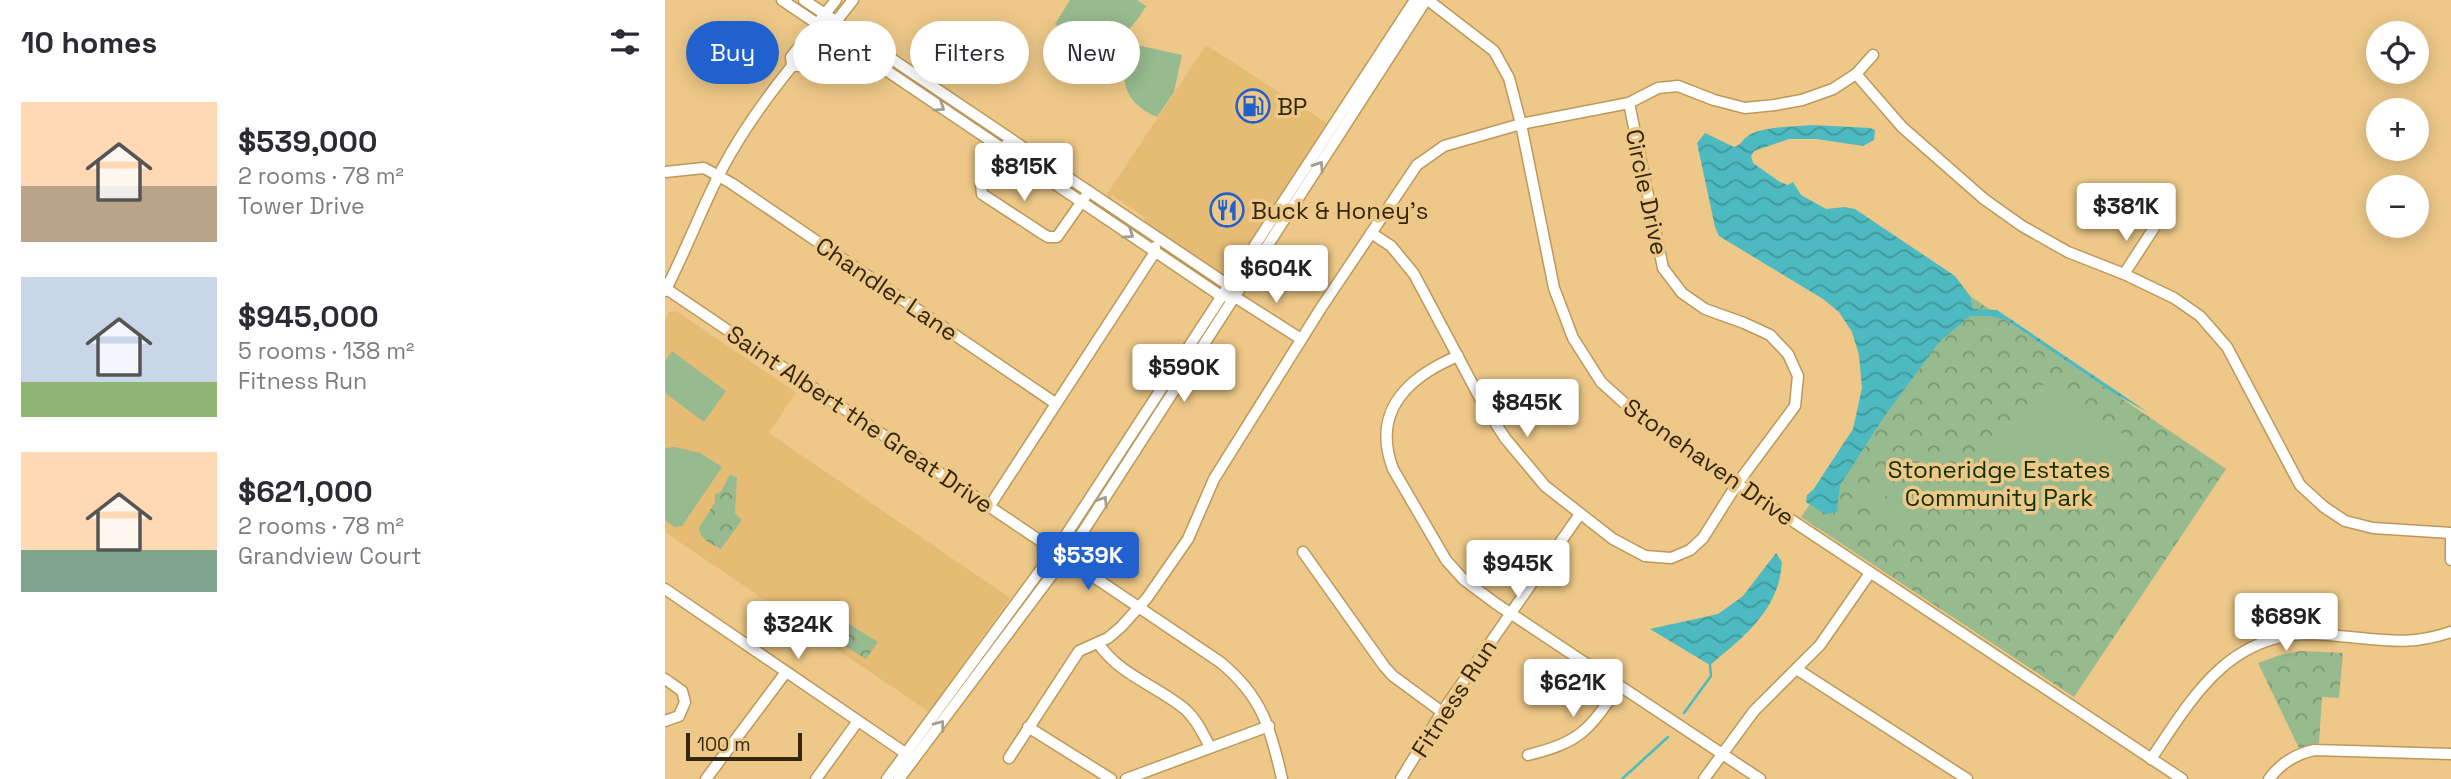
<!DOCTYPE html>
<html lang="en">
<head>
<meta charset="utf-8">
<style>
	:root { --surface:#fff; --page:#f2f2f3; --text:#2b2b33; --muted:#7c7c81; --accent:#2061cd }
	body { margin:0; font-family:"Space Grotesk",sans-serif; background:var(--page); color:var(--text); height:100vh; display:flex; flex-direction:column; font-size:26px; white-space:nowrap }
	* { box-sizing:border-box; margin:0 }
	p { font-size:23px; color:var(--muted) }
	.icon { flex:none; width:38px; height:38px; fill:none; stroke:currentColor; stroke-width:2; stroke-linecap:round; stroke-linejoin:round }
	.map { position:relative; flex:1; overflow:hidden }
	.details { display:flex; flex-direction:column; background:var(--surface); width:665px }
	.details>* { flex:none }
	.banner { position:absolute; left:21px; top:21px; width:665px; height:63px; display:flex; gap:14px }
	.tools { position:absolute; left:1701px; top:21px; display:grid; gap:14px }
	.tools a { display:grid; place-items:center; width:63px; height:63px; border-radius:50%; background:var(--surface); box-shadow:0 4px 18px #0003; font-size:35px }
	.scale { position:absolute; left:21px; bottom:18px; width:116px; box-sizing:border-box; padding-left:7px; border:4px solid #35270d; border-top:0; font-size:19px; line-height:24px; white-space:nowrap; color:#35270d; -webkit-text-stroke:5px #edc888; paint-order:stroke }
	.price { position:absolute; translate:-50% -60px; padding:0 16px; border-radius:7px; background:#fff; color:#222; font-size:23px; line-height:46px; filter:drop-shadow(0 2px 4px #0008) }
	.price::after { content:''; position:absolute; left:50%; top:42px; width:21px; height:16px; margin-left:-10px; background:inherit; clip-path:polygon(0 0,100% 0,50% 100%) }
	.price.selected { background:var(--accent); color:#fff }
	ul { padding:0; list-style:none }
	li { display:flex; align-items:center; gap:21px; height:175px; padding:0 21px }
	li span { display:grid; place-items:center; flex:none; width:196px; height:140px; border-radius:0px; color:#555 }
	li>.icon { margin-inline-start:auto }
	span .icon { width:84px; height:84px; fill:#fffc; stroke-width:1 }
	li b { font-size:30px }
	h2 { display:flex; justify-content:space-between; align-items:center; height:84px; padding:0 21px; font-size:30px }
	.pill { padding:0 24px; border-radius:32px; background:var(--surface); box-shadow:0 4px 18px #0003; font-size:24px; line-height:63px }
	.pill.selected { background:var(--accent); color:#fff }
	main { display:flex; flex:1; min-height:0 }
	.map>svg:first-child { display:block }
</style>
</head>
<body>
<main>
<section class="details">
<h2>10 homes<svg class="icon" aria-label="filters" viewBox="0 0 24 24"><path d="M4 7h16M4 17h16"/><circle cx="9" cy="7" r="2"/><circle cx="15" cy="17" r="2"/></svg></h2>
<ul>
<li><span style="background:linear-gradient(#ffd9b3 60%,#b9a48a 0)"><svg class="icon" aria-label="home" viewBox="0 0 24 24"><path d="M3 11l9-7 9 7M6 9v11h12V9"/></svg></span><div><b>$539,000</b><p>2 rooms · 78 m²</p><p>Tower Drive</p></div></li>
<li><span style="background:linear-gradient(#c9d6e8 75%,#8fb573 0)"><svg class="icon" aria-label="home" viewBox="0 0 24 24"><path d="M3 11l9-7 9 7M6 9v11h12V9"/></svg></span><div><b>$945,000</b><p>5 rooms · 138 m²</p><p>Fitness Run</p></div></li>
<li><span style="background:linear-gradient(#ffd9b3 70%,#7fa58c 0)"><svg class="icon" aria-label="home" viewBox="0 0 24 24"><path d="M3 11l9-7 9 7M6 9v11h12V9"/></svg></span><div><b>$621,000</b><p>2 rooms · 78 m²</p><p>Grandview Court</p></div></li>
</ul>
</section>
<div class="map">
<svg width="1786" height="779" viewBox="0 0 1786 779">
	<defs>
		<pattern id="park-crowns" width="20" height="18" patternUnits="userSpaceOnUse" patternTransform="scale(1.75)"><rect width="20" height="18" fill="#97ba8f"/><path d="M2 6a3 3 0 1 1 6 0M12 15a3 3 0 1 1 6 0" fill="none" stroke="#7c9773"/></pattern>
		<pattern id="water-waves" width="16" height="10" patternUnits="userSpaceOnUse" patternTransform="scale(1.75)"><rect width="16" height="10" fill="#4cbac0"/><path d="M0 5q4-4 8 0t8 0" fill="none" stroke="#40979a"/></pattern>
	</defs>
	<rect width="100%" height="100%" fill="#edc888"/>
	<!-- built -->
	<g fill="#e6bc75">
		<polygon points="541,45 665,125 564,276 560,277 480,224 479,217 447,195 446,200 440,197"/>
		<polygon points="11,311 131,392 104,433 345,598 264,712 0,532 0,319 4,312"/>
	</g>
	<!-- park -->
	<g fill="url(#park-crowns)">
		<polygon points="1175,208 1561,469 1409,697 1136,517 1248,351"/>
		<path d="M 65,474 L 72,478 L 70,513 L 77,520 L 56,549 C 48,545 34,539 34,528 L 50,502 L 50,494 L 55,493 Z"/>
		<polygon points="179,621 213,642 201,659 163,636 172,622"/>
		<polygon points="1636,651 1678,653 1674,698 1657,697 1654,743 1634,748 1593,663 1615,655"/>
	</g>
	<!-- pitch -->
	<g fill="#97ba8f">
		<path d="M 405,0 L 472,0 L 481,6 C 457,49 428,49 390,24 Z"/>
		<path d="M 463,43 L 517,55 L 509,92 L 492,117 C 455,101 456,78 463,43 Z"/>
		<polygon points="7,351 61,391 39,422 0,393 0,361"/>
		<path d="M 1374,385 L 1388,385 L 1468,441 C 1440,483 1386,508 1337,481 C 1331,477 1325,471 1320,467 Z"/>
		<polygon points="10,447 35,453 57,467 17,526 9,527 0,520 0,448"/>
		<polygon points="1211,478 1226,488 1212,511 1197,501"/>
		<polygon points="1234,492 1250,503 1233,528 1217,517"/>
	</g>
	<!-- water -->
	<g fill="url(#water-waves)">
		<path d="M 1147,125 L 1205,128 L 1210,130 L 1209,140 L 1198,146 L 1152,139 L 1124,139 L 1089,151 L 1086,156 L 1088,163 L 1115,182 L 1123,185 L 1128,182 L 1136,195 L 1161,209 L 1180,207 L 1190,209 L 1290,276 L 1305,296 L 1308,309 L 1332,310 L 1484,413 L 1450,394 L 1341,320 L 1325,316 L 1305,316 L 1274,342 L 1217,420 L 1175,485 L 1172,512 L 1160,514 L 1141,502 L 1142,495 L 1148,490 L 1188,429 L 1197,388 L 1194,355 L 1187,332 L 1174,312 L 1158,299 L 1054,236 L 1050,227 L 1032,143 L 1040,133 L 1069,147 C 1077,145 1078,138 1086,134 C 1105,126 1127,127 1147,125 Z"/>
		<path d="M 1111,553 L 1117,562 C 1116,571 1115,581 1111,590 C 1100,621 1069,645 1045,665 L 985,629 L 1053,614 L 1078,596 Z"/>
	</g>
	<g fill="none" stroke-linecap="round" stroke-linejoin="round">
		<!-- stream -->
		<g stroke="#4cbac0" stroke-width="2.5">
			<polyline points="1019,713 1046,676 1045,665"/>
			<polyline points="957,779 1003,737"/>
		</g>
		<defs>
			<g id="minor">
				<polyline points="117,0 556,296 570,297 563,285 139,0"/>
				<polyline points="763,0 829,51 844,78 856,124 889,288 908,338 936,382 977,419 1072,484 1517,779"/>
				<polyline points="127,66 136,66 188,0"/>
				<polyline points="1191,74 1237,127 1319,199 1357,226 1403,252 1459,274 1509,298 1535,316 1562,347 1635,485 1659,507 1680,521 1708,528 1786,533"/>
				<polyline points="341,145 318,180 316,184 317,194 378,234 383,237 392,237 420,197"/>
				<polyline points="0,172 39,168 66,183 390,403"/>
				<polyline points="706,233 726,246 749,274 817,402 840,438 880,486 948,539 980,556 1006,558 1025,550 1038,538 1072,484 1130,406 1133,376 1123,354 1105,335 1079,323 1040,309 1017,293 998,268 964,103"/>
				<polyline points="1459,274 1489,228"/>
				<path d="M 0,288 L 555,662 C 597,696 606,729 617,779"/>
				<path d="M 0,291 C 21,251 36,209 57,169 C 76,133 101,98 127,66 L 126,57 L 171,0"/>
				<polyline points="570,297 636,339"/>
				<path d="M 793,356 C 743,377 706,411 728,469 L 781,560 L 798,579 L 830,603 L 1095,779"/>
				<polyline points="324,507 490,252 490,247"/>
				<polyline points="1786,534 1786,560"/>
				<polyline points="638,552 719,666 728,676 777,712"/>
				<polyline points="0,589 246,757"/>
				<path d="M 433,643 C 454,675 493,686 521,710 C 532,720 538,734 545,747"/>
				<polyline points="1133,670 1302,779"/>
				<polyline points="0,679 17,691 20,702 14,716 0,721"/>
				<polyline points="363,727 446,779"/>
				<path d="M 863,755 C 916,742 924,730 954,686"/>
				<polyline points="344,758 414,651 443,638 456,627 482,598 523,539 549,479 656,308 752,165 779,146 856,124 964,103 993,88 1013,86 1049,100 1080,108 1110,105 1137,100 1168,89 1191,74 1208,55"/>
				<path d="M 1486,759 C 1526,700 1561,636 1642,634 C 1657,634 1671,636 1685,637 C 1725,641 1747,645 1786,632"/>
				<polyline points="41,779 121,672"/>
				<polyline points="151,779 193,721"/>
				<polyline points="222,779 399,538 750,0"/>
				<polyline points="234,779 410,544 761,0"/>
				<polyline points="461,779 604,726"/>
				<polyline points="736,779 777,712 915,514"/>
				<polyline points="1039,779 1089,711 1155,645 1205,573"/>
				<path d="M 1604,779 C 1615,764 1631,754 1649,750 L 1786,754"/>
			</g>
		</defs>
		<!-- minor casing -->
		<use href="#minor" stroke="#bc995a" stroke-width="13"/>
		<!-- minor -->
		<use href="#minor" stroke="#fff" stroke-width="10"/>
	</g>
	<!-- one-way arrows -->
	<defs><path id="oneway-chevron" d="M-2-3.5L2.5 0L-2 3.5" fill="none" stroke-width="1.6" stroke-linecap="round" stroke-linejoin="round" transform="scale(1.75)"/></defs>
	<g stroke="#a49e92">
		<use href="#oneway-chevron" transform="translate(275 107) rotate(34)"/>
		<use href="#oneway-chevron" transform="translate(654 166) rotate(-57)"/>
		<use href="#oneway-chevron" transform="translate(464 234) rotate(34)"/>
		<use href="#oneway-chevron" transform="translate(438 501) rotate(-57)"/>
		<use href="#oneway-chevron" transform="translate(275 725) rotate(-53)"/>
	</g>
	<!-- icons -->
	<defs>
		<symbol id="fuel-ring" viewBox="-11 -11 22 22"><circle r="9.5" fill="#edc888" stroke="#2061cd" stroke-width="1.5"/><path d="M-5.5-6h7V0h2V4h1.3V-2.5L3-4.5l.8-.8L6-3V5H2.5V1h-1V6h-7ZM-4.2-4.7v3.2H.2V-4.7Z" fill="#2061cd"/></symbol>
		<symbol id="restaurant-ring" viewBox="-11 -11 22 22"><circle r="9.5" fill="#edc888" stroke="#2061cd" stroke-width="1.5"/><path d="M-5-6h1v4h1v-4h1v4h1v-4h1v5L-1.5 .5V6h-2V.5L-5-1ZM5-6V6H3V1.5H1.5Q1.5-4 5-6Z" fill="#2061cd"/></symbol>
	</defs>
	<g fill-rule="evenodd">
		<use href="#fuel-ring" x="569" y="87" width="38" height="38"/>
		<use href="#restaurant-ring" x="543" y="191" width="38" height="38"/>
	</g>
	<g text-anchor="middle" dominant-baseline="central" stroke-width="7" stroke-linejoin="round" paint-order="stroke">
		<!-- poi labels -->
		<g font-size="24" fill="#35270d" stroke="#edc888" text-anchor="start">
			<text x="612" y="106">BP</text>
			<text x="586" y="210">Buck &amp; Honey's</text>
		</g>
		<!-- street labels -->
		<g font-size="24" fill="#35270d" stroke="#edc888">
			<text transform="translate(982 192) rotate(78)">Circle Drive</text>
			<text transform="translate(222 289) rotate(34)">Chandler Lane</text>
			<text transform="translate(195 419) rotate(34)">Saint Albert the Great Drive</text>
			<text transform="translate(1044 462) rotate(35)">Stonehaven Drive</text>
			<text transform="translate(789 698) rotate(-57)">Fitness Run</text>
		</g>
		<!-- park labels -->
		<g font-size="24" fill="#103208" stroke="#edc888">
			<text x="1334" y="469">Stoneridge Estates<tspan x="1334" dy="28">Community Park</tspan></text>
		</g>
	</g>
</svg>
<div class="tools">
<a><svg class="icon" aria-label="locate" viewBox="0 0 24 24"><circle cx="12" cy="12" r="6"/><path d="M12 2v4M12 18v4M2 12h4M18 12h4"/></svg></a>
<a>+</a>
<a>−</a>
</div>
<div class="scale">100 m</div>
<b class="price" style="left:359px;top:203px">$815K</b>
<b class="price" style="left:1461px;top:243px">$381K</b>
<b class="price" style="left:611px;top:305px">$604K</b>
<b class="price" style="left:519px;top:404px">$590K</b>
<b class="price" style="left:862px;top:439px">$845K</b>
<b class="price selected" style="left:423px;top:592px">$539K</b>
<b class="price" style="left:853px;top:600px">$945K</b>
<b class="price" style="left:1621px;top:653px">$689K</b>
<b class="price" style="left:133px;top:661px">$324K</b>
<b class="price" style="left:908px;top:719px">$621K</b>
<div class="banner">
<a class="pill selected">Buy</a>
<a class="pill">Rent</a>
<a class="pill">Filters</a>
<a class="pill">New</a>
</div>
</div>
</main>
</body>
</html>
